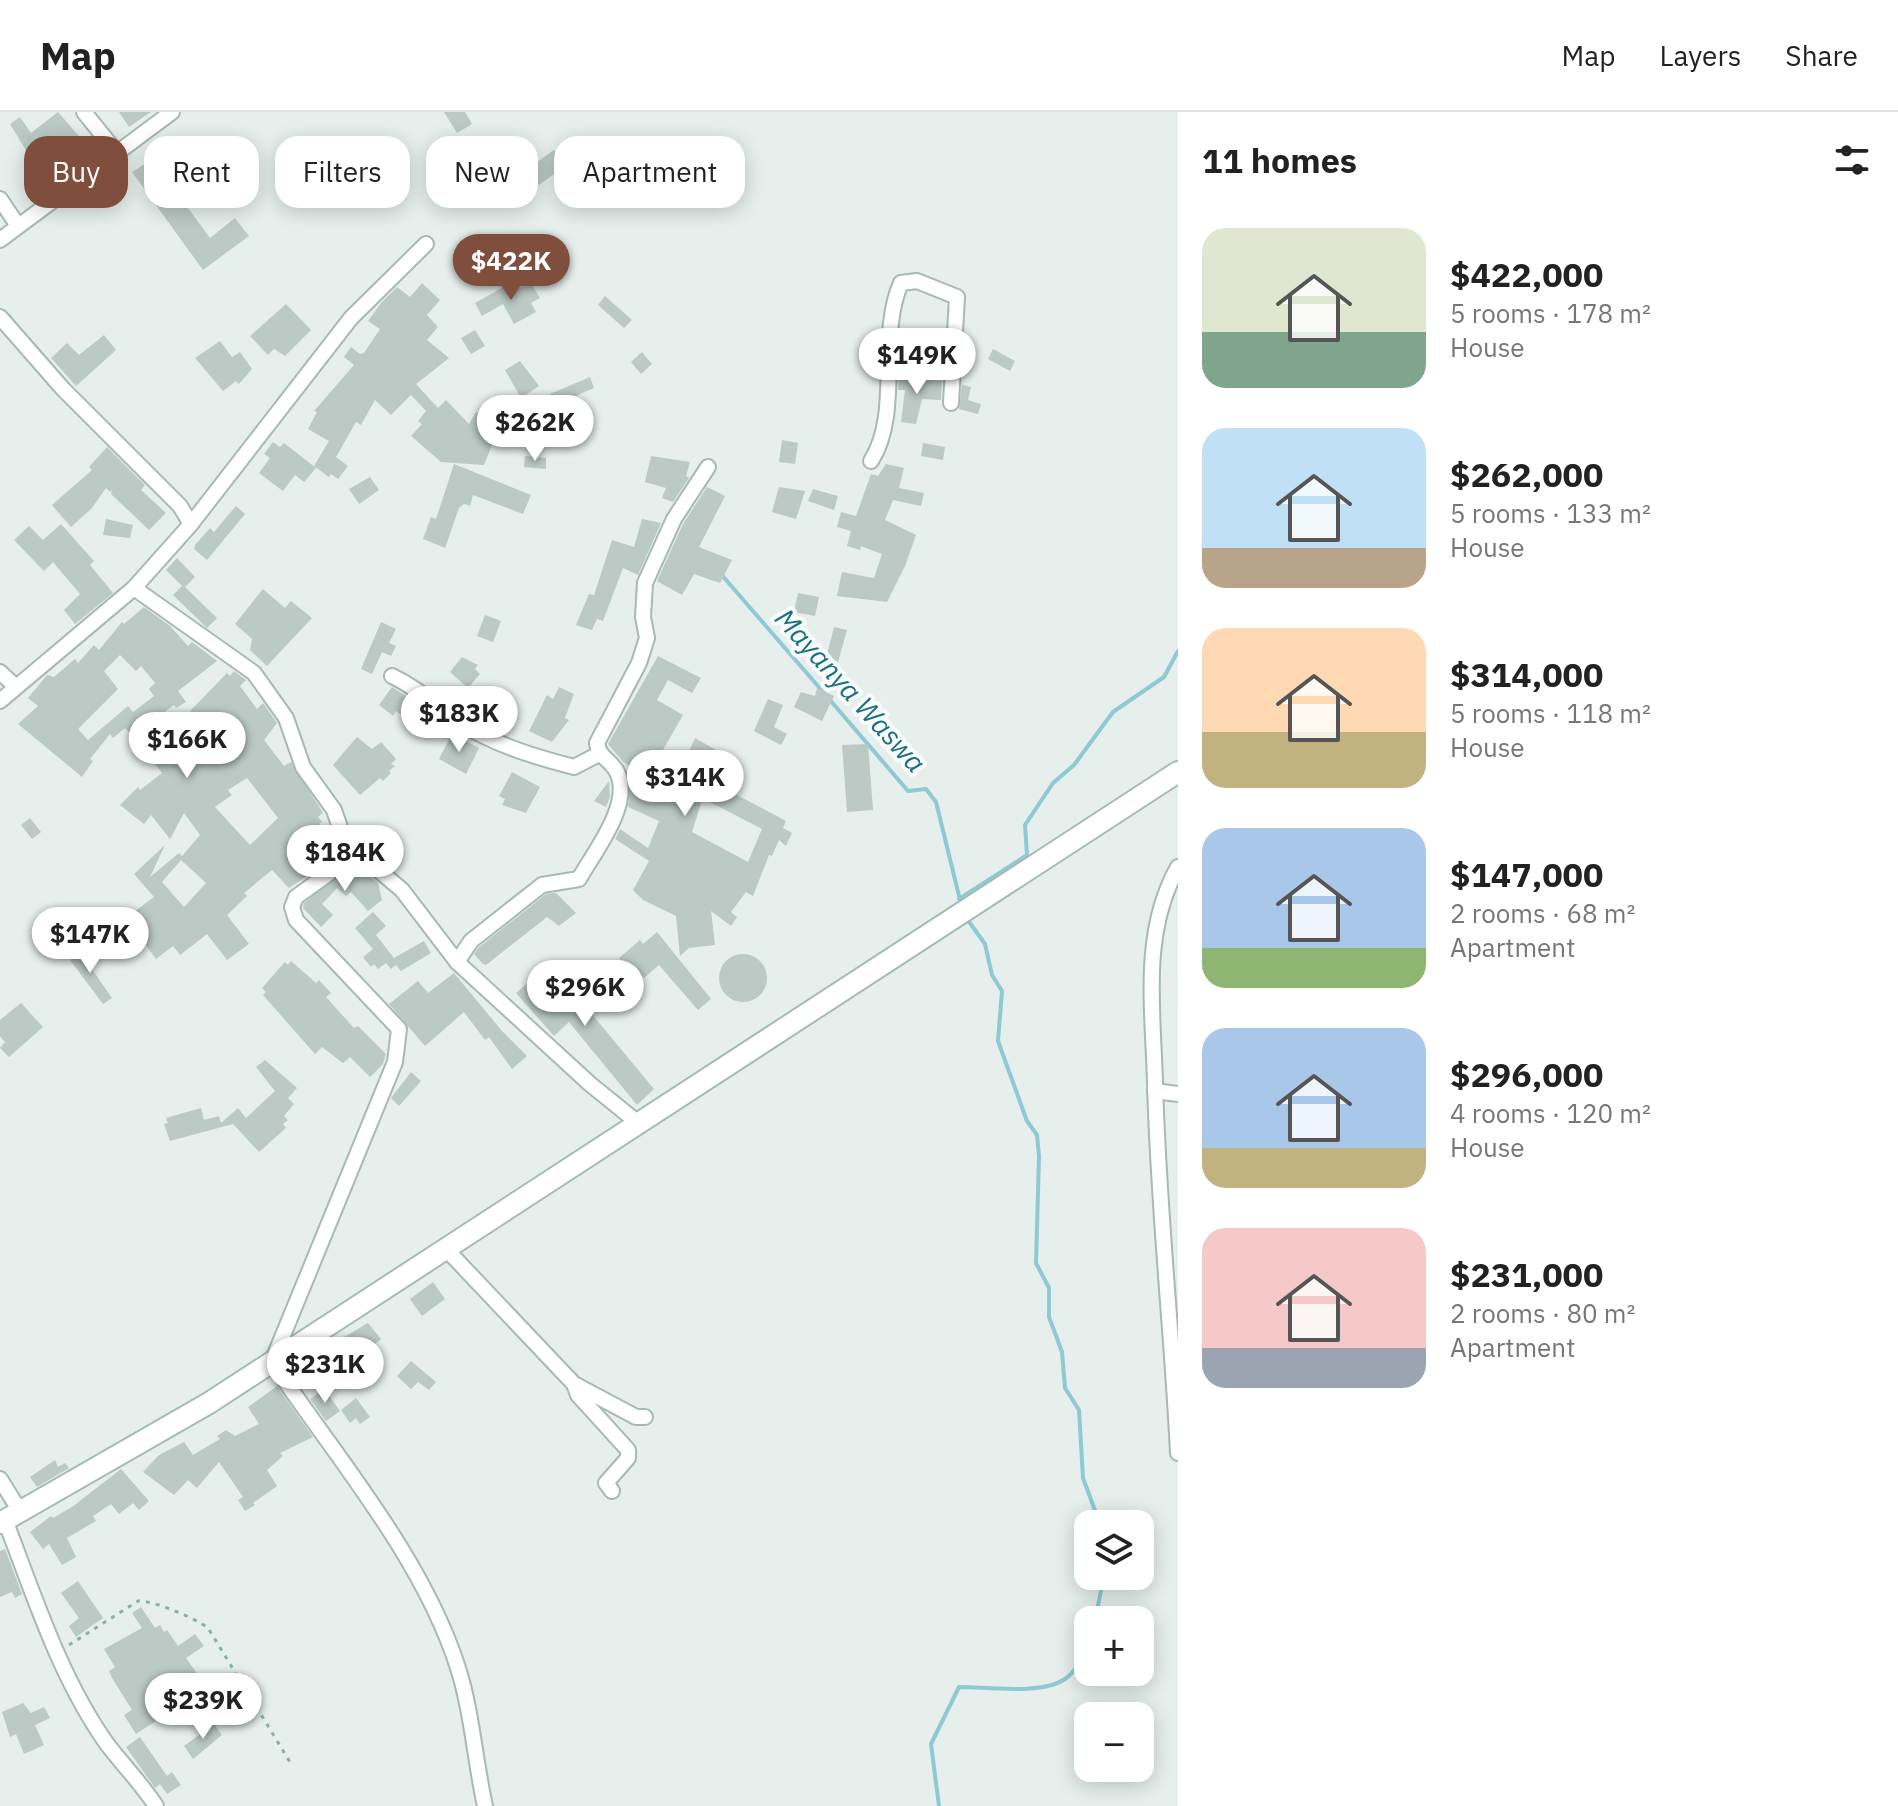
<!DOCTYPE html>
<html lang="en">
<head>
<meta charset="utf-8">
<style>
	:root { --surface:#fff; --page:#f2f2f2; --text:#222; --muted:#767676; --line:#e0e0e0; --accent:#804e3d }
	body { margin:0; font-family:"IBM Plex Sans",sans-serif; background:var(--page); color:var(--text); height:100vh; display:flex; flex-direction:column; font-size:30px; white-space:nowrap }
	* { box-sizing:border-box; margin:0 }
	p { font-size:26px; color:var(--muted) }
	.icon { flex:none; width:44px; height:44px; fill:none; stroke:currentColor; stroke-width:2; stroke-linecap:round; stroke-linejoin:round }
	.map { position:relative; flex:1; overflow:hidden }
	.panel { display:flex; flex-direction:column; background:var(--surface); width:720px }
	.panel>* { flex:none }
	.hud { position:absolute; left:24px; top:24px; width:760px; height:72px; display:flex; gap:16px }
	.controls { position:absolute; left:1074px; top:1398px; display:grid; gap:16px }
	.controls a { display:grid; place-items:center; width:80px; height:80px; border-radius:16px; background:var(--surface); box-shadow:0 4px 20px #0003; font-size:40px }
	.price { position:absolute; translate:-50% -68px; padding:0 18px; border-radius:28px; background:#fff; color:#222; font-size:26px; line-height:52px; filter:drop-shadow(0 2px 4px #0008) }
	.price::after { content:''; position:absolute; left:50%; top:48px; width:24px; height:18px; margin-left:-12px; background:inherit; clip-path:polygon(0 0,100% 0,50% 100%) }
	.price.active { background:var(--accent); color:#fff }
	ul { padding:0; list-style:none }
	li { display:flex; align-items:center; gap:24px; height:200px; padding:0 24px }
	li span { display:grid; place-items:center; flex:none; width:224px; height:160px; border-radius:24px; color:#555 }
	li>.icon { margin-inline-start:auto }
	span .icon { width:96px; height:96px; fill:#fffc; stroke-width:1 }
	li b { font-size:34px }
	h2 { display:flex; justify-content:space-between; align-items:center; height:96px; padding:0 24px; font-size:34px }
	.pill { padding:0 28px; border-radius:24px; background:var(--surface); box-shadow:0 4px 20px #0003; font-size:28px; line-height:72px }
	.pill.active { background:var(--accent); color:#fff }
	header { display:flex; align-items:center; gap:48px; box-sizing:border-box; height:112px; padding:0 40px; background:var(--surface); border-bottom:2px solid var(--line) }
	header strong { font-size:38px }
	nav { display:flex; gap:44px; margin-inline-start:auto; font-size:28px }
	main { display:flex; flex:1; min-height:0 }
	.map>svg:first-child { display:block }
</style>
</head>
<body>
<header>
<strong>Map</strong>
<nav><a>Map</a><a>Layers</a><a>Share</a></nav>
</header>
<main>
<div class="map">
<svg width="1178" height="1694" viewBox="0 0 1178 1694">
	<rect width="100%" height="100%" fill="#e6efeb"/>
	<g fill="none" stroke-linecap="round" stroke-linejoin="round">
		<!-- stream -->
		<g stroke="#8ec9d4" stroke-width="4">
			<polyline points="720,461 824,581"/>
			<polyline points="830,588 908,679 926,677 936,690 961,792"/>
			<polyline points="959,787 1027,743 1025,713 1053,671 1074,653 1113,600 1164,565 1178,539"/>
			<polyline points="965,804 985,832 992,863 1002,879 998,929 1027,1009 1037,1023 1039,1044 1036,1151 1049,1176 1049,1205 1062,1240 1065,1276 1079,1298 1083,1366 1100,1412"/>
			<polyline points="1095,1508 1104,1464"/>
			<path d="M 939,1694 L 931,1632 L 959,1575 C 987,1575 1042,1583 1065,1567 C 1077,1559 1083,1543 1088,1530"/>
		</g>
	</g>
	<!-- building -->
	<g fill="#bbcac4" fill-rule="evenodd">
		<polygon points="58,0 86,32 93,27 101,38 62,66 44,42 33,50 10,12 20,5 31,21"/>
		<polygon points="119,0 151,0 129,15"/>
		<polygon points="444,0 465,0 472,12 457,21"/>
		<polygon points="554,38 565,54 539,73 527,57"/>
		<polygon points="151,48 162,64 170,58 184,78 200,64 207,72 185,92 210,126 235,106 249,124 203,158 132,60"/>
		<polygon points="422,171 440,188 427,203 438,215 427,228 449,246 416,272 438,296 446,288 469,312 476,300 506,313 497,329 494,328 484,353 441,350 411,324 422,312 418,309 426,299 411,283 391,303 375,288 361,313 356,310 336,345 348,354 338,367 331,362 329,365 314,354 329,329 308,317 317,300 314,299 354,253 344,245 351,235 360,242 364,241 380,217 368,209 381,191 397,175 410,185"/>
		<polygon points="531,171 540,186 531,191 536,200 514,212 503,192 482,204 475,191 507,173 510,180"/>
		<polygon points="605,184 632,208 624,216 598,193"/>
		<polygon points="286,192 311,218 285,244 274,237 268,243 250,224"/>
		<polygon points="475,218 485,234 471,242 461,226"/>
		<polygon points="902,218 921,221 917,246 899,244"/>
		<polygon points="104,223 116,238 76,274 51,246 67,231 79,243"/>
		<polygon points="220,229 232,245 240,240 252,257 239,272 236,269 223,279 195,246"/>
		<polygon points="993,237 1015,249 1010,259 988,247"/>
		<polygon points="642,240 652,252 641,262 631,250"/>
		<polygon points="520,249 539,274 521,286 505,258"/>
		<polygon points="590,265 594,276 555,293 550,282"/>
		<polygon points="899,265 942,269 941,288 922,287 916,312 901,310 905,278 898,278"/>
		<polygon points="962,273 971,275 968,288 981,292 978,302 959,297"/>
		<polygon points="529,289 547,321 538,326 520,294"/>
		<polygon points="782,328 798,331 795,352 779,350"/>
		<polygon points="273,330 280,335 284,331 316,356 304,370 295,363 283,379 259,361 270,346 264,342"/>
		<polygon points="923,331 945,335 943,348 921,344"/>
		<polygon points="107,335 145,373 141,378 166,401 149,418 111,382 112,378 110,380 106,376 92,396 71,415 52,393 92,358 89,355"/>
		<polygon points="525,344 546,346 546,357 524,355"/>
		<polygon points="651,344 690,350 686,364 689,366 673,390 662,386 666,376 645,370"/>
		<polygon points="454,352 531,383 523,402 473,383 470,394 464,392 459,396 445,436 423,427 431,405 436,407"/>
		<polygon points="886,352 904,356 899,376 924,381 921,394 893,388 885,408 916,423 905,454 887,490 837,484 842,460 874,466 882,442 861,434 860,438 847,434 851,419 837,415 841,400 856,404 871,362 878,364"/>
		<polygon points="370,365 379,378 359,392 349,377"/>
		<polygon points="707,375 725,384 699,435 732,448 720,471 694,462 682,483 657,469 683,412"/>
		<polygon points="779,375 805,379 796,407 772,400"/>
		<polygon points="813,377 838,384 834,398 808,389"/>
		<polygon points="236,394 245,402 207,448 194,437 195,433 210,416 214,420"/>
		<polygon points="106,407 133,413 130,426 103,423"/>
		<polygon points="642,407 661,411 638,463 623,456 603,509 597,507 592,518 576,513 589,482 594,483 612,428 634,435"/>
		<polygon points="61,412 94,449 90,453 113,481 75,512 64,498 80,482 53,450 44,459 14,428 29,414 43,428"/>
		<polygon points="177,446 195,465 185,475 217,506 207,516 173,483 182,474 166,458"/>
		<polygon points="263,477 285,496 291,489 312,506 267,554 250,538 252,527 235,512"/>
		<polygon points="798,481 819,485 815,504 794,500"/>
		<path d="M 144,495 L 170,514 L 188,534 L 192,530 L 217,549 L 178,579 L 186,590 L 176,596 L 174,593 L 145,615 L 163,637 L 199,608 L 190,599 L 227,561 L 230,564 L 234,559 L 246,568 L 240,574 L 257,597 L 263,591 L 277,611 L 264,628 L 284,654 L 291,650 L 323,701 L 318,705 L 322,710 L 319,712 L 333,727 L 337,739 L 322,754 L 289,776 L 272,758 L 244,781 L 247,784 L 227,803 L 249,832 L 227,848 L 207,822 L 180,843 L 173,834 L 156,847 L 126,806 L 154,785 L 134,762 L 165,733 L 150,765 L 179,741 L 182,744 L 200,723 L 184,701 L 170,727 L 151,703 L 144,712 L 120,693 L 138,675 L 140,678 L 162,661 L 133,624 L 125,616 L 113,626 L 110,622 L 90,647 L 93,649 L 82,665 L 18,612 L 38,594 L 28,586 L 47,563 L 54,565 L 75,547 L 78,551 L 94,533 L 99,538 L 122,510 L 124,512 ZM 120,543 L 136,559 L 141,554 L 155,571 L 149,577 L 154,584 L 133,600 L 128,594 L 88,628 L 78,617 L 118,577 L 104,559 ZM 247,666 L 278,706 L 250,733 L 215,695 L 232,683 L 228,678 ZM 181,748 L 206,771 L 184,795 L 162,770 Z"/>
		<polygon points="485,503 501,509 493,530 477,524"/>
		<polygon points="381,510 396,517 389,531 396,534 391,544 382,540 372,562 361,557"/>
		<polygon points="834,515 847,518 838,550 826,546"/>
		<polygon points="658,544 701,566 692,581 668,568 657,588 683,603 663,638 685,648 695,626 723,642 717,653 698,644 687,665 694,669 688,680 703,685 692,720 748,750 762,717 710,690 718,673 786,709 783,716 792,721 786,734 779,728 772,744 769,743 753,784 746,780 731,800 737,805 731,814 711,799 715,833 689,836 680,844 676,804 643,788 633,778 649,749 615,727 620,717 648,736 659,709 628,695 630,672 637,658 623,650 608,632"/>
		<polygon points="462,545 478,553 475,557 480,562 468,576 450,560"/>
		<polygon points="392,575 421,594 410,609 396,599 393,604 379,593"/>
		<polygon points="559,575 574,582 565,606 569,608 552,630 529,619 547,583 553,587"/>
		<polygon points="817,576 834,584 822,609 794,595 801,580 815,584"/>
		<polygon points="768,587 783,593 774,615 787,622 781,633 754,619"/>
		<polygon points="452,622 479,636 466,662 439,647"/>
		<polygon points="357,625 372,637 381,630 396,647 391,652 395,654 389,659 391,661 383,669 380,666 360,683 333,653"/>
		<polygon points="868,632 873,698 847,700 842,633"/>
		<polygon points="512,660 540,675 526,701 502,693 505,687 499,684"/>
		<polygon points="609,669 610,685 606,695 594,689"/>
		<polygon points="30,706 41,720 32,727 21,713"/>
		<polygon points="354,750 378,771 382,788 368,799 351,780 346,784 337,776 322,792 333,803 321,815 303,796 304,791"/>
		<polygon points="556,781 576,801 559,814 547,805 486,853 483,852 474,842 478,836 546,782"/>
		<polygon points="373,800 386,814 376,823 394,846 424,829 431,841 401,859 396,853 391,857 386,851 378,857 374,852 371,855 363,845 373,837 355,816"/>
		<polygon points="657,820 711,887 698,898 659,853 644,866 640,862 636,865 619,846 640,828 643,832"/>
		<polygon points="94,831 87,850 112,886 103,892 70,848"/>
		<circle cx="743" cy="866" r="24"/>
		<polygon points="291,849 316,871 319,868 331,881 326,885 354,916 358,914 386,942 383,952 370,965 350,945 343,951 322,935 315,942 263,883 266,880 262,876 285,850 288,853"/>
		<polygon points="592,860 606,876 586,895 654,977 637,993 569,910 554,924 516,881 536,864 542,870 546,867 563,886"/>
		<polygon points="454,861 502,919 527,944 512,957 489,925 485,928 464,900 425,934 389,892 418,869 428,881"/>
		<polygon points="21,891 43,915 9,945 0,936 5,930 0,924 0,908"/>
		<polygon points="265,948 297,976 288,986 294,992 284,1004 288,1008 283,1012 286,1016 259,1040 233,1012 170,1029 164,1012 168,1011 166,1006 176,1003 201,996 204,1008 219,1004 221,1011 238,996 246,1006 275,979 256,955"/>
		<polygon points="411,960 421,969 399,994 391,986"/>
		<polygon points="433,1170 445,1187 422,1204 410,1187"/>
		<polygon points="368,1211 381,1227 357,1248 341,1227"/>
		<polygon points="359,1248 368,1258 349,1275 340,1265"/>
		<polygon points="411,1249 436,1270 429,1278 418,1270 411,1277 397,1264"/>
		<polygon points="277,1274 313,1325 280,1341 283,1344 267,1358 277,1374 253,1391 255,1393 245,1399 238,1388 243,1385 219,1350 197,1376 188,1368 174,1383 143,1360 159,1343 184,1330 193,1343 220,1327 217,1324 226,1318 235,1324 259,1312 248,1295"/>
		<polygon points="320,1280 326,1280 340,1299 326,1309 310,1287"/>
		<polygon points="356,1286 370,1305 360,1312 356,1306 350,1311 341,1298"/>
		<polygon points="55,1348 58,1355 65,1351 69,1356 37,1375 30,1365"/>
		<polygon points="121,1357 149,1389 139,1398 133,1391 119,1402 111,1392 93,1404 96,1409 67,1426 76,1445 62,1453 49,1432 43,1437 30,1420 51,1404 53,1406 72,1395"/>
		<polygon points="5,1437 22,1482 15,1486 12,1480 0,1485 0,1439"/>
		<polygon points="78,1469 103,1506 76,1525 69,1514 79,1506 61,1481"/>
		<polygon points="141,1495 155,1516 160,1513 164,1520 167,1518 178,1534 195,1522 204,1534 186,1546 201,1567 194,1572 197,1576 192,1580 194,1584 136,1622 124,1603 132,1598 112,1566 109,1559 115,1555 104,1537 142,1516 132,1501"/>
		<polygon points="23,1591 31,1601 44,1595 50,1606 35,1613 44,1633 24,1642 16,1622 10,1625 2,1600"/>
		<polygon points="214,1612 222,1623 193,1647 184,1634"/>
		<polygon points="140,1625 167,1664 172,1660 181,1673 167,1682 160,1672 155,1676 126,1635"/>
	</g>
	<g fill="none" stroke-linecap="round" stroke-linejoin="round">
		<defs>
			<g id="street">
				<polyline points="84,0 117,41"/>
				<polyline points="0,87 18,114"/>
				<polyline points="0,128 172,0"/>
				<polyline points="0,205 63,277 180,394 191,412"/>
				<path d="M 871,349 C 902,301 877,225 901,171 L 917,169 L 957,185 L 951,291"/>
				<polyline points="134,476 254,561 286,606 303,655 334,698 345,730 402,778 457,850 590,972 637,1010"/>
				<polyline points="0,560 15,574"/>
				<path d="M 392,564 C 420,577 439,597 464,613 C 498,634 536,645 574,655 L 599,642"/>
				<polyline points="0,589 134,476 191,412 351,206 426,132"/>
				<path d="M 345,730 L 348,742 L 328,762 L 296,785 L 292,795 L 296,808 L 399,917 L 395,950 L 272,1250 C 336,1345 423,1446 458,1556 C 472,1600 475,1649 485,1694"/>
				<path d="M 1178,755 C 1141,820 1153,897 1155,970 C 1158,1094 1172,1217 1178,1341"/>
				<path d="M 457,850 L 471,829 L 542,773 L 579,767 C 594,740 633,692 617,660 C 611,648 599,646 597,631 L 639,551 L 647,526 L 643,505 L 645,471 L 674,407 L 708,355"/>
				<polyline points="1155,979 1178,982"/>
				<polyline points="447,1138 574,1272 636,1305 645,1305"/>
				<polyline points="574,1272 578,1283 628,1338 628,1346 606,1371 612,1379"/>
				<polyline points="0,1367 21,1401"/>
				<path d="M 5,1408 C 34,1483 60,1566 107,1632 C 123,1653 141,1671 156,1694"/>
			</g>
			<polyline id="secondary" points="0,1411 209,1291 1178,660"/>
		</defs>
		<!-- street casing -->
		<use href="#street" stroke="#a8b8b2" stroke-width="18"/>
		<!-- secondary casing -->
		<use href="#secondary" stroke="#a4bbb3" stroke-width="24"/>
		<!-- path -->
		<path stroke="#86b3a5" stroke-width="3" stroke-dasharray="4 6" stroke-linecap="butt" d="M 69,1533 L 138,1489 C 153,1488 197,1507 208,1516 L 290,1650"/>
		<!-- street -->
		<use href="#street" stroke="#fff" stroke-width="14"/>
		<!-- secondary -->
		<use href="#secondary" stroke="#fff" stroke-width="20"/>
	</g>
	<g text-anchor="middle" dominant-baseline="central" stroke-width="8" stroke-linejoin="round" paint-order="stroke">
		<!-- water labels -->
		<g font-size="28" font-style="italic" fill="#1c6f80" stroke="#f7fbf9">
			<text transform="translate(851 578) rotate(48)">Mayanya Waswa</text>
		</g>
	</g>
</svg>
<div class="controls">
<a><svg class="icon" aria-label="layers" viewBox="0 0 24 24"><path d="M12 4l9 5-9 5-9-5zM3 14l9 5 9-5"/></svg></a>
<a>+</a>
<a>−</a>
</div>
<b class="price active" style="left:511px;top:190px">$422K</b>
<b class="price" style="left:917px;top:284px">$149K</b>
<b class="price" style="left:535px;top:351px">$262K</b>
<b class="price" style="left:459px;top:642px">$183K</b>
<b class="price" style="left:187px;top:668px">$166K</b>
<b class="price" style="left:685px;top:706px">$314K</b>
<b class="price" style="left:345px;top:781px">$184K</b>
<b class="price" style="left:90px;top:863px">$147K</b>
<b class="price" style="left:585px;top:916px">$296K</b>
<b class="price" style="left:325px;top:1293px">$231K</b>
<b class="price" style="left:203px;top:1629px">$239K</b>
<div class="hud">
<a class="pill active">Buy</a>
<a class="pill">Rent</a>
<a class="pill">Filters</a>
<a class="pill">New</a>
<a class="pill">Apartment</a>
</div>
</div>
<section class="panel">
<h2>11 homes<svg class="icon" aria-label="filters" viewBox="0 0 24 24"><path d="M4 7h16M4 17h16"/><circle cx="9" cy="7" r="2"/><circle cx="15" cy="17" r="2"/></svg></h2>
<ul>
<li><span style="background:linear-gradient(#dfe7d0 65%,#7fa58c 0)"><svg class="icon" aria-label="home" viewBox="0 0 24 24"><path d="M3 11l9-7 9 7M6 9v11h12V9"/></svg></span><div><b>$422,000</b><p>5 rooms · 178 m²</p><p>House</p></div></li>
<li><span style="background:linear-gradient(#bfe0f5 75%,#b9a48a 0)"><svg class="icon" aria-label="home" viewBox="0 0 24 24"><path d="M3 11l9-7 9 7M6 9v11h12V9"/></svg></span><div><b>$262,000</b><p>5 rooms · 133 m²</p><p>House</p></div></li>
<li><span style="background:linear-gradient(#ffd9b3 65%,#c2b280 0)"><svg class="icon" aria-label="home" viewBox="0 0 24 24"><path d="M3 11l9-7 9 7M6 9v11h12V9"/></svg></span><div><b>$314,000</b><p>5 rooms · 118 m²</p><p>House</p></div></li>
<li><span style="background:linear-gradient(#a9c7e8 75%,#8fb573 0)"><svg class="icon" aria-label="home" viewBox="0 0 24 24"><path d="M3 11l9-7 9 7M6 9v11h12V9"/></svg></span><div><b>$147,000</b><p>2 rooms · 68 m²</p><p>Apartment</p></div></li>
<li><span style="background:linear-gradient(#a9c7e8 75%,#c2b280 0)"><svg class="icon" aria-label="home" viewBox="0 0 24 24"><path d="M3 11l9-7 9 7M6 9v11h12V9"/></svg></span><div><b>$296,000</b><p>4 rooms · 120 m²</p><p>House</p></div></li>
<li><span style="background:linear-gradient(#f6c9c9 75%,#9aa5b1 0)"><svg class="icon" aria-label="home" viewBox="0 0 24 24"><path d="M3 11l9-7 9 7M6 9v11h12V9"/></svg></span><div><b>$231,000</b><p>2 rooms · 80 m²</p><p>Apartment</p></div></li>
</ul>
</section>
</main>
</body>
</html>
